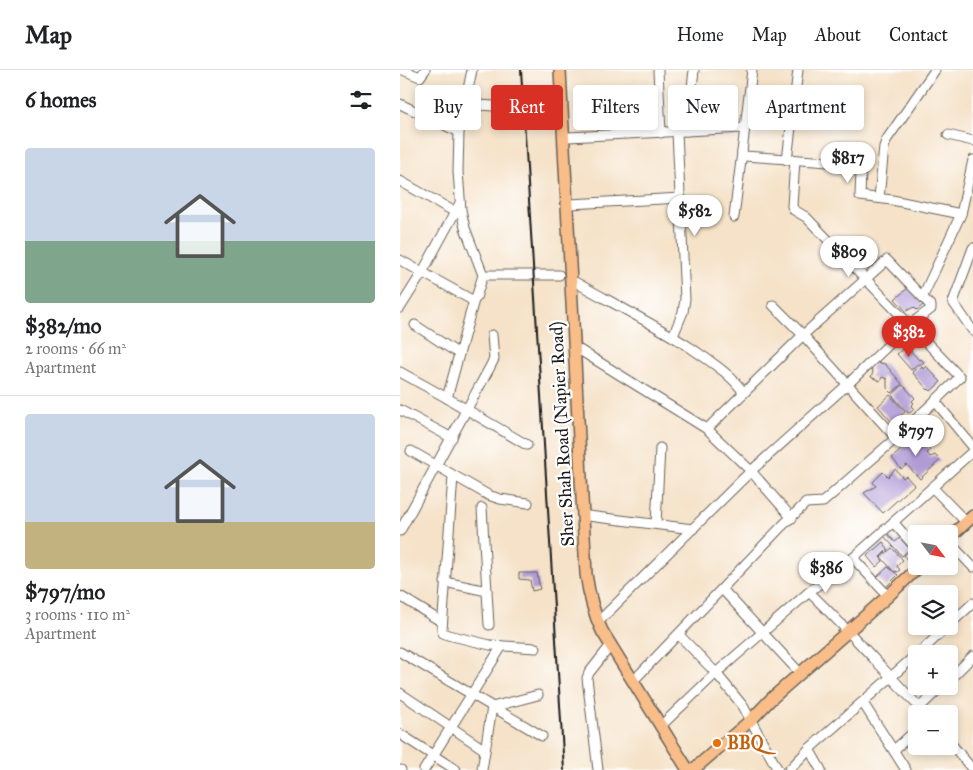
<!DOCTYPE html>
<html lang="en">
<head>
<meta charset="utf-8">
<style>
	:root { --surface:#fff; --page:#f6f6f6; --text:#202124; --muted:#757577; --line:#e0e0e0; --accent:#d93025 }
	body { margin:0; font-family:"IM FELL Great Primer",serif; background:var(--page); color:var(--text); height:100vh; display:flex; flex-direction:column; font-size:19px; white-space:nowrap }
	* { box-sizing:border-box; margin:0 }
	p { font-size:16px; color:var(--muted) }
	.icon { flex:none; width:28px; height:28px; fill:none; stroke:currentColor; stroke-width:2; stroke-linecap:round; stroke-linejoin:round }
	.map { position:relative; flex:1; overflow:hidden }
	.details { display:flex; flex-direction:column; background:var(--surface); width:400px }
	.details>* { flex:none }
	.banner { position:absolute; left:15px; top:15px; width:475px; height:45px; display:flex; gap:10px }
	.needle { width:32px; rotate:122deg }
	.controls { position:absolute; left:508px; top:455px; display:grid; gap:10px }
	.controls a { display:grid; place-items:center; width:50px; height:50px; border-radius:5px; background:var(--surface); box-shadow:0 2px 8px #0003; font-size:25px }
	.price { position:absolute; translate:-50% -42px; padding:0 11px; border-radius:18px; background:#fff; color:#222; font-size:16px; line-height:32px; filter:drop-shadow(0 1px 2px #0008) }
	.price::after { content:''; position:absolute; left:50%; top:30px; width:15px; height:11px; margin-left:-8px; background:inherit; clip-path:polygon(0 0,100% 0,50% 100%) }
	.price.current { background:var(--accent); color:#fff }
	ul { padding:0; list-style:none }
	li { display:grid; align-content:center; gap:10px; height:265px; padding:0 25px }
	li+li { border-top:1px solid var(--line) }
	li span { display:grid; place-items:center; height:155px; border-radius:5px; color:#555 }
	li>.icon { margin-inline-start:auto }
	span .icon { width:90px; height:90px; fill:#fffc; stroke-width:1 }
	li b { font-size:21px }
	h2 { display:flex; justify-content:space-between; align-items:center; height:60px; padding:0 25px; font-size:21px }
	.pill { padding:0 18px; border-radius:5px; background:var(--surface); box-shadow:0 2px 8px #0003; font-size:18px; line-height:45px }
	.pill.current { background:var(--accent); color:#fff }
	header { display:flex; align-items:center; gap:30px; box-sizing:border-box; height:70px; padding:0 25px; background:var(--surface); border-bottom:1px solid var(--line) }
	header strong { font-size:24px }
	nav { display:flex; gap:28px; margin-inline-start:auto; font-size:18px }
	main { display:flex; flex:1; min-height:0 }
	.map>svg:first-child { display:block }
</style>
</head>
<body>
<header>
<strong>Map</strong>
<nav><a>Home</a><a>Map</a><a>About</a><a>Contact</a></nav>
</header>
<main>
<section class="details">
<h2>6 homes<svg class="icon" aria-label="filters" viewBox="0 0 24 24"><path d="M4 7h16M4 17h16"/><circle cx="9" cy="7" r="2"/><circle cx="15" cy="17" r="2"/></svg></h2>
<ul>
<li><span style="background:linear-gradient(#c9d6e8 60%,#7fa58c 0)"><svg class="icon" aria-label="home" viewBox="0 0 24 24"><path d="M3 11l9-7 9 7M6 9v11h12V9"/></svg></span><div><b>$382/mo</b><p>2 rooms · 66 m²</p><p>Apartment</p></div></li>
<li><span style="background:linear-gradient(#c9d6e8 70%,#c2b280 0)"><svg class="icon" aria-label="home" viewBox="0 0 24 24"><path d="M3 11l9-7 9 7M6 9v11h12V9"/></svg></span><div><b>$797/mo</b><p>3 rooms · 110 m²</p><p>Apartment</p></div></li>
</ul>
</section>
<div class="map">
<svg width="573" height="700" viewBox="0 0 573 700">
	<rect width="100%" height="100%" fill="#fff"/>
	<filter id="ink" filterUnits="userSpaceOnUse"><feTurbulence type="fractalNoise" baseFrequency=".02" numOctaves="2"/><feDisplacementMap in="SourceGraphic" scale="10" xChannelSelector="R" yChannelSelector="G"/><feConvolveMatrix kernelMatrix="1 2 1 2 8 2 1 2 1" color-interpolation-filters="sRGB"/></filter>
	<filter id="wash" filterUnits="userSpaceOnUse"><feTurbulence type="fractalNoise" baseFrequency=".0096" numOctaves="4" result="noise"/><feDisplacementMap in="SourceGraphic" scale="20" xChannelSelector="R" yChannelSelector="G"/><feGaussianBlur stdDeviation="1.12" result="paint"/><feColorMatrix in="noise" values="0 0 0 0 0 0 0 0 0 0 0 0 0 0 0 0 0 1.4 0 .05"/><feComposite in="paint" operator="in"/></filter>
	<g filter="url(#wash)">
		<rect width="100%" height="100%" fill="#f5e2c8"/>
		<g id="blocks">
			<!-- building -->
			<g fill="#b19cd6">
				<polygon points="509,217 520,228 518,229 523,235 517,240 514,237 506,241 495,229"/>
				<polygon points="506,276 519,290 521,289 524,292 520,295 518,294 511,300 497,284"/>
				<polygon points="476,292 485,294 502,314 492,323 487,318 487,309 482,307 480,311 471,307 473,302 471,297"/>
				<polygon points="526,296 541,312 531,321 529,319 528,320 512,302 518,297 520,299 522,297 523,299"/>
				<polygon points="503,315 515,328 512,331 514,333 511,336 514,339 511,342 508,343 492,325"/>
				<polygon points="490,325 505,342 499,347 502,351 495,356 478,336"/>
				<polygon points="519,364 528,374 526,376 530,380 527,383 530,387 535,385 540,390 520,409 507,395 501,399 492,388"/>
				<polygon points="495,399 503,408 506,406 514,415 483,443 464,423 476,416 473,412 483,402 488,407"/>
				<polygon points="486,462 495,472 500,468 510,479 502,486 483,465"/>
				<polygon points="483,472 488,479 480,487 483,491 476,497 467,486"/>
				<polygon points="513,477 516,480 516,489 510,495 504,485"/>
				<polygon points="492,478 503,490 497,496 500,500 497,502 496,501 494,502 481,487"/>
				<polygon points="488,497 498,505 486,517 477,507"/>
				<polygon points="119,503 137,503 140,519 132,521 130,510 119,509"/>
			</g>
		</g>
	</g>
	<g filter="url(#ink)">
		<use href="#blocks" fill-opacity="0" stroke="#686158" stroke-width="1"/>
		<g fill="none" stroke-linecap="round" stroke-linejoin="round">
			<defs>
				<g id="minor">
					<polyline points="3,0 20,7 25,0"/>
					<polyline points="72,0 59,62 58,102 61,140 65,158 83,205"/>
					<polyline points="258,0 261,63"/>
					<polyline points="352,0 342,82 344,86 456,94 460,96 461,101 460,126 492,130 561,144"/>
					<polyline points="0,34 59,62"/>
					<polyline points="65,34 107,37"/>
					<polyline points="287,61 294,0"/>
					<polyline points="548,65 573,71"/>
					<polyline points="168,67 344,58"/>
					<polyline points="387,90 398,0"/>
					<polyline points="0,111 55,142"/>
					<polyline points="479,128 484,77 487,69 535,0"/>
					<polyline points="170,134 281,128"/>
					<polyline points="334,147 342,82"/>
					<polyline points="573,178 553,232 573,261"/>
					<polyline points="0,190 72,230 76,228 83,205 159,205"/>
					<path d="M 175,212 C 214,234 254,254 291,278 C 311,292 330,303 344,323"/>
					<polyline points="523,226 561,144 573,90"/>
					<polyline points="373,235 403,265 496,368"/>
					<polyline points="0,238 22,203 60,133"/>
					<polyline points="15,255 59,284"/>
					<polyline points="273,266 283,242 285,229 277,62"/>
					<polyline points="178,279 307,359 351,401 392,448"/>
					<polyline points="0,302 47,328 127,375"/>
					<polyline points="47,328 74,230"/>
					<polyline points="535,331 573,377"/>
					<polyline points="0,340 52,368"/>
					<polyline points="11,381 88,425 100,429 128,433"/>
					<polyline points="53,406 42,560 43,563 48,565 90,575 136,578"/>
					<polyline points="532,417 566,452"/>
					<polyline points="82,438 89,555"/>
					<polyline points="188,446 293,459"/>
					<polyline points="493,452 516,478"/>
					<polyline points="256,454 260,378"/>
					<polyline points="0,461 90,297 94,289 92,265"/>
					<polyline points="549,472 573,497"/>
					<polyline points="453,488 488,526"/>
					<polyline points="45,512 87,521"/>
					<polyline points="322,519 400,603"/>
					<path d="M 409,522 C 450,561 487,604 526,644"/>
					<polyline points="0,526 42,552"/>
					<polyline points="200,550 351,401 448,314 509,255 531,239 531,236 487,190 403,265 307,359"/>
					<polyline points="549,555 573,533"/>
					<polyline points="279,565 316,603 343,636 378,700"/>
					<polyline points="0,582 142,666"/>
					<polyline points="518,584 548,556"/>
					<polyline points="236,608 382,456 406,433 423,432 496,368 560,307 406,147 394,140 392,136 395,90"/>
					<polyline points="549,610 573,586"/>
					<polyline points="0,623 85,680"/>
					<polyline points="463,633 506,700"/>
					<polyline points="520,637 542,616"/>
					<polyline points="265,652 316,603 409,522 453,488 573,381"/>
					<polyline points="0,664 56,700"/>
					<polyline points="549,671 573,700"/>
					<polyline points="409,679 421,700"/>
					<polyline points="494,680 516,660"/>
					<polyline points="0,700 1,700"/>
					<polyline points="24,700 102,576"/>
					<polyline points="82,700 92,637 138,625"/>
					<polyline points="198,700 187,608 189,603 211,575"/>
					<polyline points="389,700 409,679 516,585"/>
				</g>
				<g id="major">
					<path d="M 160,0 L 186,504 C 189,525 193,542 202,561 L 288,700"/>
					<polyline points="549,468 573,446"/>
					<polyline points="294,699 351,650 371,629 488,526 520,496"/>
				</g>
			</defs>
			<!-- minor casing -->
			<use href="#minor" stroke="#686158" stroke-width="11"/>
			<!-- major casing -->
			<use href="#major" stroke="#686158" stroke-width="14"/>
			<!-- minor -->
			<use href="#minor" stroke="#fff" stroke-width="9"/>
			<!-- major -->
			<use href="#major" stroke="#f8bd88" stroke-width="11"/>
			<!-- rail -->
			<polyline stroke="#1c1c1c" stroke-width="2" points="121,0 164,700"/>
		</g>
	</g>
	<!-- markers -->
	<circle fill="#e8710a" stroke="#fff" stroke-width="2" cx="317" cy="673" r="5"/>
	<g text-anchor="middle" dominant-baseline="central" stroke-width="4.5" stroke-linejoin="round" paint-order="stroke">
		<!-- street labels -->
		<g font-size="18" fill="#1c1c1c" stroke="#fff">
			<text transform="translate(162 364) rotate(-93)">Sher Shah Road (Napier Road)</text>
		</g>
		<!-- food labels -->
		<g font-size="18" font-weight="bold" fill="#c56008" stroke="#fff" text-anchor="start">
			<text x="327" y="673">BBQ</text>
		</g>
	</g>
</svg>
<div class="controls">
<a><svg class="needle" viewBox="-14 -14 28 28"><path d="M0-13l5 13h-10z" fill="#e53935"/><path d="M0 13l5-13h-10z" fill="#757577"/></svg></a>
<a><svg class="icon" aria-label="layers" viewBox="0 0 24 24"><path d="M12 4l9 5-9 5-9-5zM3 14l9 5 9-5"/></svg></a>
<a>+</a>
<a>−</a>
</div>
<b class="price" style="left:448px;top:114px">$817</b>
<b class="price" style="left:295px;top:167px">$582</b>
<b class="price" style="left:449px;top:208px">$809</b>
<b class="price current" style="left:509px;top:288px">$382</b>
<b class="price" style="left:516px;top:387px">$797</b>
<b class="price" style="left:426px;top:524px">$386</b>
<div class="banner">
<a class="pill">Buy</a>
<a class="pill current">Rent</a>
<a class="pill">Filters</a>
<a class="pill">New</a>
<a class="pill">Apartment</a>
</div>
</div>
</main>
</body>
</html>
